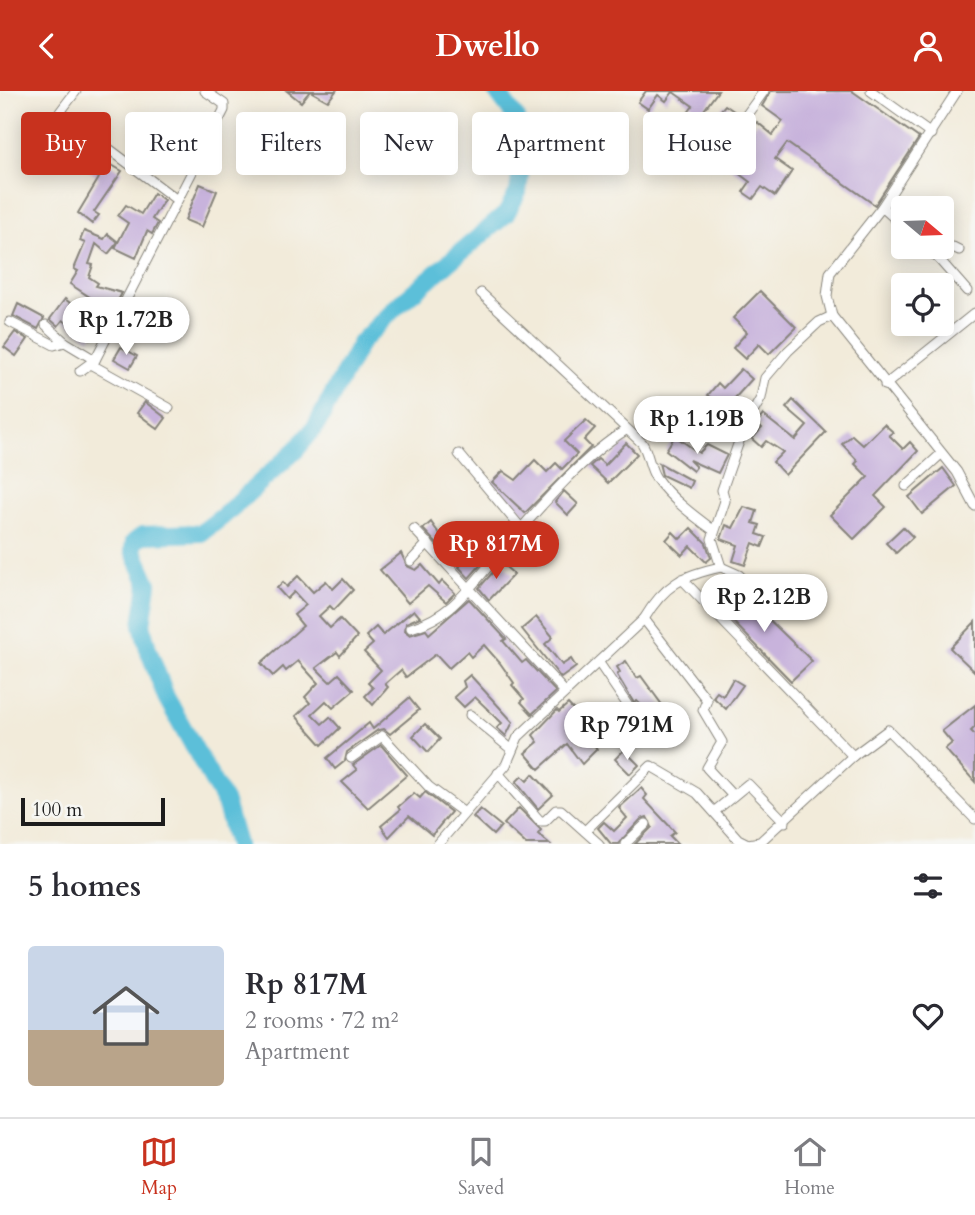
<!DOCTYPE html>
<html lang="en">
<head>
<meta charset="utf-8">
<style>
	:root { --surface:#fff; --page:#f7f7f7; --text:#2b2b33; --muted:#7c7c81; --line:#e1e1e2; --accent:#c8321e }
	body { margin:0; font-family:Cardo,serif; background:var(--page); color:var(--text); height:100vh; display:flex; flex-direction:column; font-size:26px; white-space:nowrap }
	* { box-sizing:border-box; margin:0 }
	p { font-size:23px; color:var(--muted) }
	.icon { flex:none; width:38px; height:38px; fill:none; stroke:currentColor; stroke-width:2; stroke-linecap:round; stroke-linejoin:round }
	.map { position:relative; height:753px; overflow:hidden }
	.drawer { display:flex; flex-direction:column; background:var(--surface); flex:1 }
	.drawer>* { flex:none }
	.guide { position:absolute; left:21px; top:21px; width:934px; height:63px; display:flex; gap:14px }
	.needle { width:46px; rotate:109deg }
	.controls { position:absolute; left:891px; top:105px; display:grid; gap:14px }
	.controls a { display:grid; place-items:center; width:63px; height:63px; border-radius:7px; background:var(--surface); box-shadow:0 4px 18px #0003; font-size:35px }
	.scale { position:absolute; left:21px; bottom:18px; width:144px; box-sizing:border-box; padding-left:7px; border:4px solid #1c1c1c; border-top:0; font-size:19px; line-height:24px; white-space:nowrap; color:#1c1c1c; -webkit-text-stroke:5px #f6f6f2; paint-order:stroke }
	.price { position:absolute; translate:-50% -60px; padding:0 16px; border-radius:24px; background:#fff; color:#222; font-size:23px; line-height:46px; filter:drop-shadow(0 2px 4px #0008) }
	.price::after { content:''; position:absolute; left:50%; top:42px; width:21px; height:16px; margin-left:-10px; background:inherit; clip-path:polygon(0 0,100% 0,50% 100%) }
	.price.selected { background:var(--accent); color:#fff }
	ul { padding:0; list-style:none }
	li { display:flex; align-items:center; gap:21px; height:175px; padding:0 28px }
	li span { display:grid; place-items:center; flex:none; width:196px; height:140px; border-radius:7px; color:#555 }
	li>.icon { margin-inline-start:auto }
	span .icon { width:84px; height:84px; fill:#fffc; stroke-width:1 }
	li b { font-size:30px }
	h2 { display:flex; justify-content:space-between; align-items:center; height:84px; padding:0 28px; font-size:30px }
	.pill { padding:0 24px; border-radius:7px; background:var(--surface); box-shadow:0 4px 18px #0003; font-size:24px; line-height:63px }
	.pill.selected { background:var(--accent); color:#fff }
	header { display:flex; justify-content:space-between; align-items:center; height:91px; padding:0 28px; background:var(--accent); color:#fff; font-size:32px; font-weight:700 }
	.menu { display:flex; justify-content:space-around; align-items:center; height:98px; border-top:2px solid var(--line); background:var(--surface); font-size:19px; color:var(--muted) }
	.menu a { display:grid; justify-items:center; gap:4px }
	.menu .selected { color:var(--accent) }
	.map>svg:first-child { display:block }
</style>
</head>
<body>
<header><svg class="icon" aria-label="back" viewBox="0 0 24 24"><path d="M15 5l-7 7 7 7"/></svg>Dwello<svg class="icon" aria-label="person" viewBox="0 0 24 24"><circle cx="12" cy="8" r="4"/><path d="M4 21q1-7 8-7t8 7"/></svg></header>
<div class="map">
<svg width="975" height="753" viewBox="0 0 975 753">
	<rect width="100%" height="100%" fill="#f6f6f2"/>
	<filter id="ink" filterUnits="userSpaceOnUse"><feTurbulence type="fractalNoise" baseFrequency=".0143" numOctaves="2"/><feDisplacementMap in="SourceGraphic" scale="14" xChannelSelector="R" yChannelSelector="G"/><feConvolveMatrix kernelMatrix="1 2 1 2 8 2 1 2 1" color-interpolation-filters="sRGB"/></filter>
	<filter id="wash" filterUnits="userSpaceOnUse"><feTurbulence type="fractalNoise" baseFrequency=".00686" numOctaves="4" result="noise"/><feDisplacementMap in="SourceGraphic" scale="28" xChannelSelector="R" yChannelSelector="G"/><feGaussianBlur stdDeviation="1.57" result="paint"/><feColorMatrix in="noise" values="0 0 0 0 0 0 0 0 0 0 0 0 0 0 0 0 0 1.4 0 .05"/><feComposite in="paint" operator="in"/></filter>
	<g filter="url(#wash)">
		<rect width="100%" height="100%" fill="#f2ebda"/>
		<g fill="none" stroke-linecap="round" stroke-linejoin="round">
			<!-- river -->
			<polyline stroke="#5bbfd9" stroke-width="18" points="237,753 225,712 166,606 148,558 142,534 148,493 133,459 134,451 143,444 201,442 222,426 296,359 316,335 361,251 398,214 506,123 518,101 523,60 517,28 496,0"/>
		</g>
		<g id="blocks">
			<!-- building -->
			<g fill="#c8b3dc">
				<polygon points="287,0 336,0 328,10 310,0 301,11"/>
				<polygon points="646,0 718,0 693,34 684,27 693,15 673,1 666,10 658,4 648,18 638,11"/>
				<polygon points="771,0 852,0 919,47 875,114 787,52 775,68 792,80 775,105 762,96 753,108 743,101 750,91 721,69 729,60 732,62 757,31 773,44 783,30 762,15"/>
				<polygon points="725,14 738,23 711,62 695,50"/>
				<polygon points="96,65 122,80 94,121 99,124 92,133 78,122 99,87 87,78"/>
				<polygon points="200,93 217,100 202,136 185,129"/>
				<polygon points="154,102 164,109 152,128 158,132 152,143 147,140 136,167 115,157 128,132 118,125 126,114 141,123"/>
				<polygon points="84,140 104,148 108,143 118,151 108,163 96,153 89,173 93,174 89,186 98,192 96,195 122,202 115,215 106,212 90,248 63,229 58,235 50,228 65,208 85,224 91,207 70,193 78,180 74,178 85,152 80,150"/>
				<polygon points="760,200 796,236 769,263 759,253 745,268 733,257 747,241 733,227"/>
				<polygon points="18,213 44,227 38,238 13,225"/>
				<polygon points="15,241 28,248 16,265 4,256"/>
				<polygon points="121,256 137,265 130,277 114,268"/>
				<polygon points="741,278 752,288 735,307 747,317 736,329 730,323 721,333 703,317 712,307 708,304 718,292 723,297"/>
				<polygon points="793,309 826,341 785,384 773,371 783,361 766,350 761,356 752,348 762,337 757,332 763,324 795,349 807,335 786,317"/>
				<polygon points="145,311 166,327 158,338 137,322"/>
				<polygon points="586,329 595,337 584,349 591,356 525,422 492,391 503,380 516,389 535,369 547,381 556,372 562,378 577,363 564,350"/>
				<polygon points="884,333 893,341 889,344 903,358 910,351 918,360 875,405 886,416 854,448 830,424 868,386 855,373 858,370 842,353 852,344 863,354"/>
				<polygon points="675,345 699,362 707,354 727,364 718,382 689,369 696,376 693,380 666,359"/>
				<polygon points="626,352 637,363 608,392 590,375 598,368 605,374"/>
				<polygon points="659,372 692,390 689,397 662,384"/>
				<polygon points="943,377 956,395 922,423 909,406"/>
				<polygon points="564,400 578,413 568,424 555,411"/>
				<polygon points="744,416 757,420 753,432 760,434 757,443 766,446 762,456 753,452 745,474 733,470 738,454 721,448 726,434 733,437"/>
				<polygon points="431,431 451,460 447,464 423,438"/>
				<polygon points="903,436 913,446 896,462 886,452"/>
				<polygon points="691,437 706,452 711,467 706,471 690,455 682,464 666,449 673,441 680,448"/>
				<polygon points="486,441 499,453 469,487 459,476 467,467 462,462"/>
				<polygon points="401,462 407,475 416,479 422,474 439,494 442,490 455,502 446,511 428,495 408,512 380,479"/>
				<polygon points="501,472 514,483 489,509 479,497"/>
				<polygon points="298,485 313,501 326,490 333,498 343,488 353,499 334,519 330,515 319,525 330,537 340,528 357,546 340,565 337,561 316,577 330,591 339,583 354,599 333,617 326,610 312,623 322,633 330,626 340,637 322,654 296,625 310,612 305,606 318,592 298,570 286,580 283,576 273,585 261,572 303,535 294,524 306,514 294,501 287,508 277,497 283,491 287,496"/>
				<polygon points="736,491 746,503 732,516 743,526 754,514 812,570 791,590 713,510"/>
				<polygon points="469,508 506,548 503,550 522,572 526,569 556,601 532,623 521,611 524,608 512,594 514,592 500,572 484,554 471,566 467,561 449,577 436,563 406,586 401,579 385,593 388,596 373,614 365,605 373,597 368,592 381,579 364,561 373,553 366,545 376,536 383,544 414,519 420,526 406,532 405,540 410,544 426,539 429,543"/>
				<polygon points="536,526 553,546 545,553 562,574 571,568 576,576 561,587 522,538"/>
				<polygon points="975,531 975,581 950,557"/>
				<polygon points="626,570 637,587 641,585 668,622 652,632 645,618 637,610 634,612 617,584 620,581 617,576"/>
				<polygon points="470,584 513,631 506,645 497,637 502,632 475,606 464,616 454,606 465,596 463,590"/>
				<polygon points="733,588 743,594 726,618 713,606 717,601 723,605"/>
				<polygon points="409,607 419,619 390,643 384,638 378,639 347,661 345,670 335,678 327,667 369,632 373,638"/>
				<polygon points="568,613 582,628 569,640 581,653 589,647 597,658 582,673 567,653 539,678 525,662 538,651 533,644 557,619 559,621"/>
				<polygon points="975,614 975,636 971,640 975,644 975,691 945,658 952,652 942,640"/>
				<polygon points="425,633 440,648 428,661 413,645"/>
				<polygon points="381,654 407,684 368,717 342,691 357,679 353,674"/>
				<polygon points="624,659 639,674 630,683 615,668"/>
				<polygon points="533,683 553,704 538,718 516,691 522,685 527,690"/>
				<polygon points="641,697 647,704 644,708 675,741 670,745 678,753 635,753 652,736 647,726 641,728 618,753 611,753 598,737 604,731 614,740 627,727 619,717"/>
				<polygon points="425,701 451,721 432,744 409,725 389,746 381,735 400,719 398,716 414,702 420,707"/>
				<polygon points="519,717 541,739 538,743 550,753 526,753 504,733"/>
				<polygon points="480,718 501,735 493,744 473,726"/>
			</g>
		</g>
	</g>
	<g filter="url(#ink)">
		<use href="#blocks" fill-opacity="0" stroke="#87847b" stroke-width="2"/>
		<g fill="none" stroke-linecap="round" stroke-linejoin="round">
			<defs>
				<g id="street">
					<polyline points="76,0 60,21 177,109"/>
					<polyline points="871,0 931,43"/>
					<polyline points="957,0 882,116 830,182 827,205 832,225 957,381 975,415"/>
					<polyline points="718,63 764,0"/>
					<polyline points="882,116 903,135"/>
					<polyline points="925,156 938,167 953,156 959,159"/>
					<polyline points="938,167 967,200"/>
					<path d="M 481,202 L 642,352 C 649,363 649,377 656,387 C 670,407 694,425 713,439"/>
					<polyline points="10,231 54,254 65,251"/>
					<polyline points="46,234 65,251 95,269"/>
					<polyline points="92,274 169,317"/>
					<polyline points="80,280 95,269 224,19 224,13 205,0"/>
					<polyline points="885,294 975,222"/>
					<polyline points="459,363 521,437"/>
					<polyline points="906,395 941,363"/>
					<polyline points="414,438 565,601"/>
					<polyline points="411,470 428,452"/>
					<polyline points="721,476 739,484 756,503"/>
					<polyline points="682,488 853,665"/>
					<polyline points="644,528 707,609 703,619 722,651 707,677 733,705"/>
					<path d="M 411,537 C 453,525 471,494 499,463 C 533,424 582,365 626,339"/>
					<polyline points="599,572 633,622"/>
					<polyline points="470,624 511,658"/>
					<polyline points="351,667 382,645 429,696 463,721"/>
					<polyline points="498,682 540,730 545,730 556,719 561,719 599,753"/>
					<polyline points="715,720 748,693 785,731"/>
					<polyline points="585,740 651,675 697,702 738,748 748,753 760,751 853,665 888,639 975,728"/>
					<path d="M 438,753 L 506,674 L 518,646 L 644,528 C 664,494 683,484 721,476 L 712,448 L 725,410 L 722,399 L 743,339 L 761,307 L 765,287 L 788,260 L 819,231 L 832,225"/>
					<polyline points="625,753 646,733"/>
				</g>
			</defs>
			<!-- street casing -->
			<use href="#street" stroke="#87847b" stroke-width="11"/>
			<!-- street -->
			<use href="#street" stroke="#fff" stroke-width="9"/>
		</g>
	</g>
</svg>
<div class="controls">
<a><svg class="needle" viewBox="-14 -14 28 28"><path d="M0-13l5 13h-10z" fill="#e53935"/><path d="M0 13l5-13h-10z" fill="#7c7c81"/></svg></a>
<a><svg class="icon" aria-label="locate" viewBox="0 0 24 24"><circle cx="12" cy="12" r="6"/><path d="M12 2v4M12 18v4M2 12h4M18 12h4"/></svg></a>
</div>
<div class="scale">100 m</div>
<b class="price" style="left:126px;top:266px">Rp 1.72B</b>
<b class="price" style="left:697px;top:365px">Rp 1.19B</b>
<b class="price selected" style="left:496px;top:490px">Rp 817M</b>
<b class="price" style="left:764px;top:543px">Rp 2.12B</b>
<b class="price" style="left:627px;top:671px">Rp 791M</b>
<div class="guide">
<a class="pill selected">Buy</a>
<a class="pill">Rent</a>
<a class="pill">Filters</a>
<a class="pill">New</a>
<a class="pill">Apartment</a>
<a class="pill">House</a>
</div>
</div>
<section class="drawer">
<h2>5 homes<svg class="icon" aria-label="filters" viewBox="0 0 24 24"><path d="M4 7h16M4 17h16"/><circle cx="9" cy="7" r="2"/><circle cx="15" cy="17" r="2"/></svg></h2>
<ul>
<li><span style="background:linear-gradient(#c9d6e8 60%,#b9a48a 0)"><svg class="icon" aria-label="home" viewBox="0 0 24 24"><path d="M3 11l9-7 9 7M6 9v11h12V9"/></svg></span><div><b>Rp 817M</b><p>2 rooms · 72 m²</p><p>Apartment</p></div><svg class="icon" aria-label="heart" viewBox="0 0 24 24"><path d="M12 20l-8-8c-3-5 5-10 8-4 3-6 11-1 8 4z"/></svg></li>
</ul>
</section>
<nav class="menu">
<a class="selected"><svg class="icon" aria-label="map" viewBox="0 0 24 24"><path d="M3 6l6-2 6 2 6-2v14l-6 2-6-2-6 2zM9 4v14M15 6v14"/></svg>Map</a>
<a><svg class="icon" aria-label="saved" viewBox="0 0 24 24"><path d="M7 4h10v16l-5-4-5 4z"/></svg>Saved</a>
<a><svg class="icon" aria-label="home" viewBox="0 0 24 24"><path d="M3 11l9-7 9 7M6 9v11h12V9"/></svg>Home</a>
</nav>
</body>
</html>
